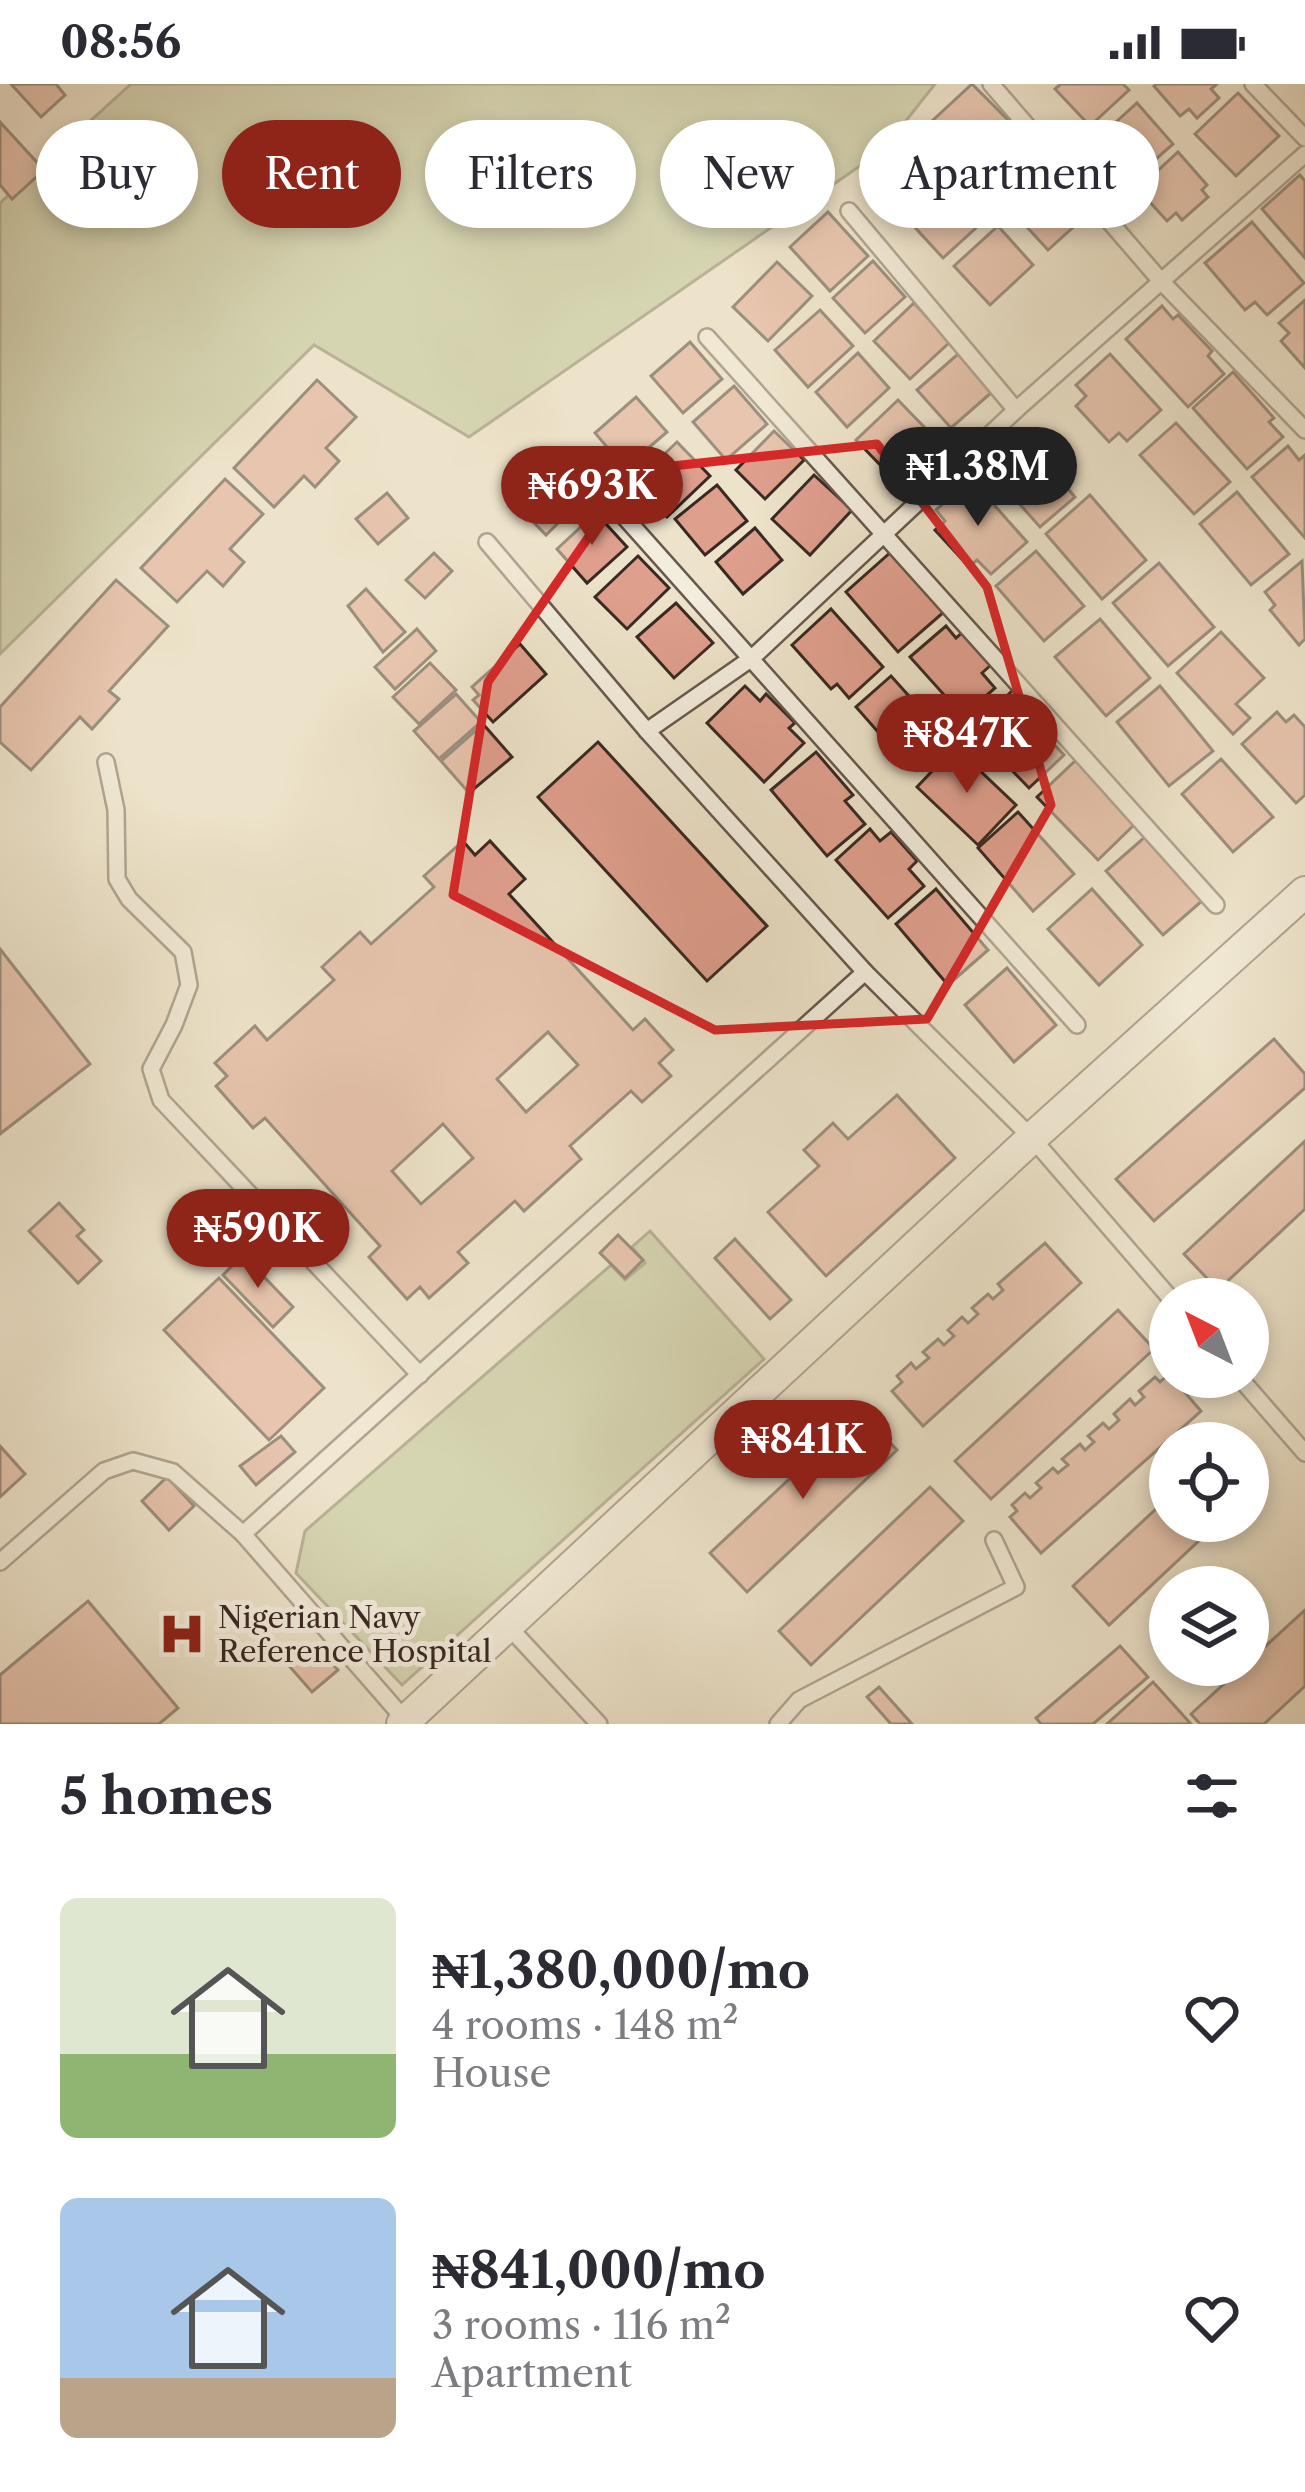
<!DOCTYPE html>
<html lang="en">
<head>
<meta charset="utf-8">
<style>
	:root { --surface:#fff; --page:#f7f7f7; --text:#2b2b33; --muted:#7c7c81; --accent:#8f2418 }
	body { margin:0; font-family:"Libre Caslon Text",serif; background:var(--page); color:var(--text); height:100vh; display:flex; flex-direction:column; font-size:45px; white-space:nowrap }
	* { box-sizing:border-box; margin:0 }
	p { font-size:39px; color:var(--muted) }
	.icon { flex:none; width:66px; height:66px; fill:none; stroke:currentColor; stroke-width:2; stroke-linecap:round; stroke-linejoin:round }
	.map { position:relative; height:1640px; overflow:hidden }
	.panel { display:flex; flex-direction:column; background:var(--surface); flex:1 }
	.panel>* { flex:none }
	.banner { position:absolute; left:36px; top:36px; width:1233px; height:108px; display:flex; gap:24px }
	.needle { width:78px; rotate:318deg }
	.fabs { position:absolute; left:1149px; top:1194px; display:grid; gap:24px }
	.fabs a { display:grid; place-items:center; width:120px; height:120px; border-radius:50%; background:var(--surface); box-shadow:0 6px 18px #0003; font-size:60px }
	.price { position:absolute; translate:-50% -102px; padding:0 27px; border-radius:42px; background:var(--accent); color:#fff; font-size:39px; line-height:78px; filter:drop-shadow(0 3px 6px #0008) }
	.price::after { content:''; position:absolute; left:50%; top:72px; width:36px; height:27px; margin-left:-18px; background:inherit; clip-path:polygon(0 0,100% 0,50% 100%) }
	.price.current { background:#222; color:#fff }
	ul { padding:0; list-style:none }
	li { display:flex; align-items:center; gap:36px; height:300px; padding:0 60px }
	li span { display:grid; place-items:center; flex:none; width:336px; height:240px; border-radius:18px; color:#555 }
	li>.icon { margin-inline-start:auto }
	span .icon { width:144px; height:144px; fill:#fffc; stroke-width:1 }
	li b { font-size:51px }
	h2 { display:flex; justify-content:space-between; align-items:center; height:144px; padding:0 60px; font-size:51px }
	.pill { padding:0 42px; border-radius:54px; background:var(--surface); box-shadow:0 6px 18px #0003; font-size:42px; line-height:108px }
	.pill.current { background:var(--accent); color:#fff }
	.status { display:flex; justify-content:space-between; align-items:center; height:84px; padding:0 60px; background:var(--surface); direction:ltr }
	.status svg { height:33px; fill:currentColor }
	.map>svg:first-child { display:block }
</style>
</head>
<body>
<div class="status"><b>08:56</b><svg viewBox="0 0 49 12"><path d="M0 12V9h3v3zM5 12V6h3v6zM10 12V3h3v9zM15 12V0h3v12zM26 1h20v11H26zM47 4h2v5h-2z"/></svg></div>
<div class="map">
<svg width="1305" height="1640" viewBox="0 0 1305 1640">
	<rect width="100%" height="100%" fill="#ede3ca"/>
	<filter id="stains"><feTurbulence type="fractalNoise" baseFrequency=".00167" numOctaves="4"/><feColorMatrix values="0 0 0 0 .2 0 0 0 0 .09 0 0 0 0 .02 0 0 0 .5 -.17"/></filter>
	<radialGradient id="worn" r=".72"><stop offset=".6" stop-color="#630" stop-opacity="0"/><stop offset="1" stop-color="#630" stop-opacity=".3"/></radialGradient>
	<!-- green -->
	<g fill="#bac395" stroke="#7a765c" stroke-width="3">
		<polygon points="131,0 935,0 883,66 469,353 314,261 0,570 0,119"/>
		<polygon points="650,1147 764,1275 402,1601 296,1489 305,1447 611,1181 625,1196 645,1179 632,1163"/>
	</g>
	<!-- building -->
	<g fill="#df9f8d" stroke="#392922" stroke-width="3" fill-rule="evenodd">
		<polygon points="11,0 56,0 65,11 41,33"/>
		<polygon points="972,0 1009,37 966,75 932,37"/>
		<polygon points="1061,0 1123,0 1129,6 1090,42 1055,5"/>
		<polygon points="1156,0 1217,0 1211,5 1219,14 1197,34 1189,25 1180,32 1154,2"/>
		<polygon points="1238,9 1279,52 1236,92 1195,50"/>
		<polygon points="1137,19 1173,60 1131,97 1095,57"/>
		<polygon points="0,38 44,86 12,115 0,101"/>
		<polygon points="1014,46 1047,84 1005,121 972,84"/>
		<polygon points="917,55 949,91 905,130 874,94"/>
		<polygon points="1178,68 1207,101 1202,106 1208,113 1182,136 1176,129 1167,137 1138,105"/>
		<polygon points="1300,91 1305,97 1305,174 1262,125"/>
		<polygon points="1055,92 1089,129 1048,166 1014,129"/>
		<polygon points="954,98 987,134 943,174 910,138"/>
		<polygon points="828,128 868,172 830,207 790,163"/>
		<polygon points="1252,138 1304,199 1267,231 1255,218 1245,226 1205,179"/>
		<polygon points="998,142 1033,181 990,221 954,182"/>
		<polygon points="873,177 905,213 865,249 833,214"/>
		<polygon points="777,178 812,212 768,257 733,223"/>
		<polygon points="1305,216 1305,284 1281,257 1289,249 1279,239"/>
		<polygon points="914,219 950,258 910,295 874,257"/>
		<polygon points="1162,222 1173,235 1178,231 1212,267 1208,272 1224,290 1188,323 1126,255"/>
		<polygon points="820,226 853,262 808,303 775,266"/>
		<polygon points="690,258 722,295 683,329 651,292"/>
		<polygon points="858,269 889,304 847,343 816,308"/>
		<polygon points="958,270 992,308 951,344 917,306"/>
		<polygon points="1110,270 1161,326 1127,357 1119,349 1109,358 1076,322 1086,312 1076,301"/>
		<polygon points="1233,288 1274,334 1269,338 1283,353 1247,385 1193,324"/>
		<polygon points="317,296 356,333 326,364 339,377 315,403 304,392 274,423 234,384"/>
		<polygon points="734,302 767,340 726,376 693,338"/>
		<polygon points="636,313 667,348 625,384 595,349"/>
		<polygon points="898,316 929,348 887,388 856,356"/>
		<polygon points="1176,339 1230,398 1194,430 1140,371"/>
		<polygon points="774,347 804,376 765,415 736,386"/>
		<polygon points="1017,352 1030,366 1041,357 1072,392 1063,399 1075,413 1040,443 985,381"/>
		<polygon points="677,358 710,392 667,433 634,399"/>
		<polygon points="1288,362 1299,376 1305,371 1305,454 1252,393"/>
		<polygon points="553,382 584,413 546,451 515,419"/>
		<polygon points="814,391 852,426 810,471 772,435"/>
		<polygon points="225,395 263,430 230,465 244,478 223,502 207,487 177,518 141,484"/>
		<polygon points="971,395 1027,458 991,490 977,476 969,483 935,446 945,437 936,426"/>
		<polygon points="717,401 747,437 705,471 675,435"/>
		<polygon points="1237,408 1289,470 1251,501 1200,440"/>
		<polygon points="387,409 408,434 378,460 356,435"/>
		<polygon points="1090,411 1146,476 1102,515 1046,450"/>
		<polygon points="596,429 627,463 587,499 557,465"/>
		<polygon points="755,444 782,476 743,510 716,478"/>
		<polygon points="892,467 945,527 898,568 846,508"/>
		<polygon points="1036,467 1084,522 1044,557 996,502"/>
		<polygon points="434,469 452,487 425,514 406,496"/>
		<polygon points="638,472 669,504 627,545 595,513"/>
		<polygon points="1302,477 1305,555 1299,561 1270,526 1275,521 1265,508"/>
		<polygon points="1159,479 1214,543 1168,582 1113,519"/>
		<polygon points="116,496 168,542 109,607 119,615 92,645 80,633 31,686 0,658 0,623"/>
		<polygon points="366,505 405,548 383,568 348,522"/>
		<polygon points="676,519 713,559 674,594 637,553"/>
		<polygon points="831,525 883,583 849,614 837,600 831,605 792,561"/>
		<polygon points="1100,535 1150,594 1106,632 1055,573"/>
		<polygon points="946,542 956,554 965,546 993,579 982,589 995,604 963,632 910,573"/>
		<polygon points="417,545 436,567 395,605 375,583"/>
		<polygon points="1221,548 1264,594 1236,620 1250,634 1233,650 1177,589"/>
		<polygon points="520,560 546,590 493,638 473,616 479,611 472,603"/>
		<polygon points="430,579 456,606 419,640 393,613"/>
		<polygon points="891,592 944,651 909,683 856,623"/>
		<polygon points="745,602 760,617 766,610 795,639 789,644 804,659 764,698 707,639"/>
		<polygon points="1160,602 1213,667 1169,702 1117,638"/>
		<polygon points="1015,604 1058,648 1050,656 1064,671 1029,704 972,645"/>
		<polygon points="456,610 481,638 439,675 414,647"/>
		<polygon points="1277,628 1286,638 1294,631 1305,643 1305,711 1296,719 1242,660"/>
		<polygon points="483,640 512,673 469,709 441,677"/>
		<polygon points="598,658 767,842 707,897 538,713"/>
		<polygon points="955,663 1016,721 978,761 917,703"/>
		<polygon points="816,668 853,711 845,717 865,740 827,772 771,706"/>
		<polygon points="1221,675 1273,733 1233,768 1182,710"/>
		<polygon points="1076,676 1136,739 1098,776 1037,713"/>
		<polygon points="1018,728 1074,790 1033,827 978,764"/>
		<polygon points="870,745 880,757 891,748 917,777 909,785 924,802 888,834 836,776"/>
		<polygon points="1146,752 1203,816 1163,851 1106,787"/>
		<path d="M 463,757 L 475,771 L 490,757 L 525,795 L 509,810 L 633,946 L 645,935 L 673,966 L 659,979 L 671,992 L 642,1018 L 631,1007 L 570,1062 L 581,1075 L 524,1127 L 515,1117 L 458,1168 L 468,1179 L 429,1214 L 420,1203 L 407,1215 L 369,1173 L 380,1162 L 265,1034 L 253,1044 L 216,1002 L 227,992 L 215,979 L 255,942 L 267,956 L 334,896 L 322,883 L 360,848 L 371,860 L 434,803 L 424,792 ZM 548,948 L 578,981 L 526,1028 L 497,995 ZM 443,1040 L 473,1074 L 421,1120 L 392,1087 Z"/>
		<polygon points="936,805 988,866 948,901 896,840"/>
		<polygon points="1092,805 1142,861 1099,901 1048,845"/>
		<polygon points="0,865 90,980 0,1050"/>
		<polygon points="1007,884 1056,941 1014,978 965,921"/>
		<polygon points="1274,955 1305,990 1305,1004 1154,1137 1116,1095"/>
		<polygon points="897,1011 955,1074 826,1192 768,1128 819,1082 804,1066 833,1039 848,1055"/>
		<polygon points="1305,1057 1305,1125 1218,1206 1184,1170"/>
		<polygon points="59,1119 84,1146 77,1152 101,1177 78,1199 29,1147"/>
		<polygon points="618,1151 643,1176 625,1194 600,1169"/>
		<polygon points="735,1155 791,1216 770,1235 715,1174"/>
		<polygon points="1045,1159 1081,1199 923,1342 892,1307 902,1298 897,1292 911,1279 916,1285 929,1274 923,1268 938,1255 944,1261 954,1252 948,1246 962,1233 968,1239 978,1230 972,1224 988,1210 993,1215 1003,1206 998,1200"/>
		<polygon points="243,1171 293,1223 273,1243 223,1191"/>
		<polygon points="219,1194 324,1304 269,1356 164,1246"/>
		<polygon points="1118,1226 1154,1265 991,1415 955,1377"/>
		<polygon points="1169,1290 1201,1327 1041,1469 1010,1433 1017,1427 1012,1421 1025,1409 1030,1414 1041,1404 1036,1399 1053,1384 1058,1389 1068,1381 1062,1375 1080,1360 1085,1366 1094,1358 1088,1352 1103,1339 1109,1345 1119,1336 1114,1330 1130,1315 1135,1321 1144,1313 1139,1307 1155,1293 1160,1298"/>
		<polygon points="861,1328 897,1366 747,1508 710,1469"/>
		<polygon points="281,1352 295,1368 256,1401 240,1382"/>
		<polygon points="0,1362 25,1390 0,1413"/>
		<polygon points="167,1393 194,1422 169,1446 142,1417"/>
		<polygon points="930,1403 963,1437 811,1581 779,1547"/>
		<polygon points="1170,1412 1170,1437 1220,1437 1109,1541 1073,1502"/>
		<polygon points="88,1517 178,1624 159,1640 0,1640 0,1591"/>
		<polygon points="1305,1526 1305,1602 1264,1640 1200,1640 1191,1630"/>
		<polygon points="316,1561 338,1586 312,1608 290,1583"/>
		<polygon points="1120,1562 1148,1593 1093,1640 1041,1640 1036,1634"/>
		<polygon points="1153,1598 1191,1640 1107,1640"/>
		<polygon points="879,1603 912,1640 891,1640 867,1613"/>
	</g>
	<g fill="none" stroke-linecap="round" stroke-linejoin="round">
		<defs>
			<g id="lane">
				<polyline points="991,0 1160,196 1305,346"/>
				<polyline points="1253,0 1305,54"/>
				<polyline points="849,127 1016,326"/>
				<polyline points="707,253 1216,821"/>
				<polyline points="572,374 1077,941"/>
				<polyline points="487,458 647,647 865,888 1032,1054 1171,1215"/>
				<polyline points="647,647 752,574 1016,326 1305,70"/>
				<polyline points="106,678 116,726 117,795 129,815 183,868 189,901 174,941 151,985 161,1016 420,1291"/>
				<polyline points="1239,1293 1305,1369"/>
				<polyline points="243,1450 865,888"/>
				<polyline points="0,1478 104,1387 133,1377 173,1388 243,1450 406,1637"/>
				<polyline points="507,1541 599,1640"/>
				<polyline points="778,1640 799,1616 1016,1503 994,1456"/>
			</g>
			<polyline id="street" points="402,1640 1032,1054 1305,808"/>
		</defs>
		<!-- lane casing -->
		<use href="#lane" stroke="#66584c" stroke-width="20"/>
		<!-- street casing -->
		<use href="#street" stroke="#66584c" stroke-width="34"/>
		<!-- lane -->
		<use href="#lane" stroke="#f3eddd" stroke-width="15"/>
		<!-- street -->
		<use href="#street" stroke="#f3eddd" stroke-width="30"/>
	</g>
	<!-- marked area -->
	<path d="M0 0H1305V1640H0ZM 877,360 L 987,503 L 1051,721 L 927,935 L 715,946 L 453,811 L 488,598 L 635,386 Z" fill="#ede3ca" fill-opacity=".55" fill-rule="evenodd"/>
	<path fill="none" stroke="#d62828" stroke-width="9" stroke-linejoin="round" d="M 877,360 L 987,503 L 1051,721 L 927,935 L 715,946 L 453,811 L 488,598 L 635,386 Z"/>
	<!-- icons -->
	<defs>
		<symbol id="hospital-bare" viewBox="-9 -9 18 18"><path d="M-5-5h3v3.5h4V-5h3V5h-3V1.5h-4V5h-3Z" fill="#8f2418" stroke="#f3eddd" stroke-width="2.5" paint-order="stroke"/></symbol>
	</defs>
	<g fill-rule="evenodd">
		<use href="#hospital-bare" x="149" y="1517" width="66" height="66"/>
	</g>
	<g text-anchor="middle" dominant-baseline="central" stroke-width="10" stroke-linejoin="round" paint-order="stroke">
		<!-- poi labels -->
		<g font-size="30" fill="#392922" stroke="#f3eddd" text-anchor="start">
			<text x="218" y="1533">Nigerian Navy<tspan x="218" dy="34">Reference Hospital</tspan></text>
		</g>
	</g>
	<rect width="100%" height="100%" filter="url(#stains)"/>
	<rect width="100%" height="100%" fill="url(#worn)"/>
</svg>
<div class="fabs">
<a><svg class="needle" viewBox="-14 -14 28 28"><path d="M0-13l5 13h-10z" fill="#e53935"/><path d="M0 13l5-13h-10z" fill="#7c7c81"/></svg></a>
<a><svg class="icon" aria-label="locate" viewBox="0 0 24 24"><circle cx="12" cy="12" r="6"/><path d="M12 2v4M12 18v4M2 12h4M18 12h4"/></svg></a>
<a><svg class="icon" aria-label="layers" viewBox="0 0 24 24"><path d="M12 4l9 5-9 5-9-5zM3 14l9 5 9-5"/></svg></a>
</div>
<b class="price current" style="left:978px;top:445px">₦1.38M</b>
<b class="price" style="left:592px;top:464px">₦693K</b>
<b class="price" style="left:967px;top:712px">₦847K</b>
<b class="price" style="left:258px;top:1207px">₦590K</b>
<b class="price" style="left:803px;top:1418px">₦841K</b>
<div class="banner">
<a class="pill">Buy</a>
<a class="pill current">Rent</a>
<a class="pill">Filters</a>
<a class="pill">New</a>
<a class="pill">Apartment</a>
</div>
</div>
<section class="panel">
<h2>5 homes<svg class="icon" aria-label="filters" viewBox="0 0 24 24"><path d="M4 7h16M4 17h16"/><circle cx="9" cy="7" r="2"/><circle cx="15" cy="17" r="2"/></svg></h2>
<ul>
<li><span style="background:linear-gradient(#dfe7d0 65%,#8fb573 0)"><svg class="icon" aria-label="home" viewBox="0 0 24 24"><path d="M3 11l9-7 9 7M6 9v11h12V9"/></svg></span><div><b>₦1,380,000/mo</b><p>4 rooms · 148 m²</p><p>House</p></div><svg class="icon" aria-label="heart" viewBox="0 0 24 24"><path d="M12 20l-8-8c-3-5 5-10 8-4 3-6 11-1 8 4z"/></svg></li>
<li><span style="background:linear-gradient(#a9c7e8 75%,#b9a48a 0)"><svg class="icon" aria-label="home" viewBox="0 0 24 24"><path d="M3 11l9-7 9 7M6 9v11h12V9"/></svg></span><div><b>₦841,000/mo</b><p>3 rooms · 116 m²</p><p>Apartment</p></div><svg class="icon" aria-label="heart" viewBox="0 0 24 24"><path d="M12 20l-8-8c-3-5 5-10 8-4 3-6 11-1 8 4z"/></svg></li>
</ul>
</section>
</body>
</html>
